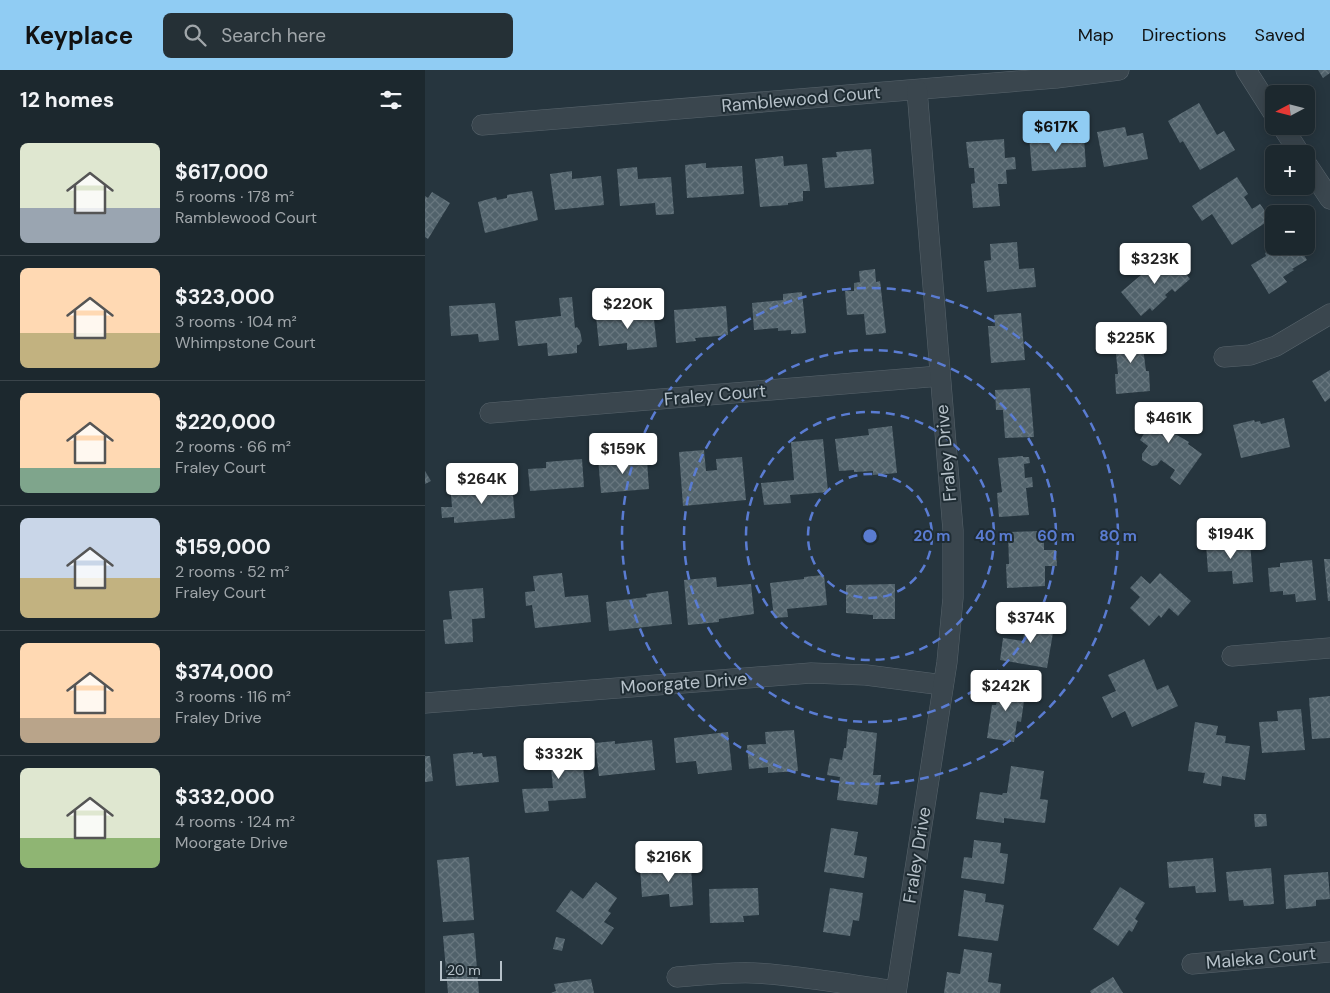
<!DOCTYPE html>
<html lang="en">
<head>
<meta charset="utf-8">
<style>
	:root { --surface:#1c282e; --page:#253036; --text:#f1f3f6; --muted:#a0a6aa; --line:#3a444a; --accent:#90ccf3 }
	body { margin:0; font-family:"DM Sans",sans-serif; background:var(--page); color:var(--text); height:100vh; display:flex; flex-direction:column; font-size:19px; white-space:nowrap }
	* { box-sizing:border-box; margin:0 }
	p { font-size:16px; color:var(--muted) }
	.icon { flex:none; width:28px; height:28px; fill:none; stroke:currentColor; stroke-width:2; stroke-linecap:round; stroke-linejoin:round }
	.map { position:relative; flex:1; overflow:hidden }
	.side { display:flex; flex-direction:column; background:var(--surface); width:425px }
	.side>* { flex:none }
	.needle { width:32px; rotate:263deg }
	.controls { position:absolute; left:840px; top:15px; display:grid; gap:10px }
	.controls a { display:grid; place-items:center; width:50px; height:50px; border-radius:8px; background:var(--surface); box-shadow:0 2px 12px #0003,0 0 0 1px var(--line); font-size:25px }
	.scale { position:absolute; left:15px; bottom:12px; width:62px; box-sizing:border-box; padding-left:5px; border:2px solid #b6c1c9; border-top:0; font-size:14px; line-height:18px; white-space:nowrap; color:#b6c1c9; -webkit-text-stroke:4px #1f2c33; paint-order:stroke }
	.price { position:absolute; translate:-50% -42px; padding:0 11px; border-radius:5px; background:#fff; color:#222; font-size:16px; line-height:32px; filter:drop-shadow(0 1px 2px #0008) }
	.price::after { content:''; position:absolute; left:50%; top:30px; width:15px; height:11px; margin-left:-8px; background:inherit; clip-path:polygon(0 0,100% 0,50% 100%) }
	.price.selected { background:var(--accent); color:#111 }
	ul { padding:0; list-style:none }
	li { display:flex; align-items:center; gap:15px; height:125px; padding:0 20px }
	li+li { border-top:1px solid var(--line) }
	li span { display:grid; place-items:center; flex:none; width:140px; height:100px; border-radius:8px; color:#555 }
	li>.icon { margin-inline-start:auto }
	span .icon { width:60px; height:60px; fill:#fffc; stroke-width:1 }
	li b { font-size:21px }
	h2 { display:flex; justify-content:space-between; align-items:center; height:60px; padding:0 20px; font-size:21px }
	header { display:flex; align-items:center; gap:30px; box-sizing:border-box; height:70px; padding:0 25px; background:var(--accent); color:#111 }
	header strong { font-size:24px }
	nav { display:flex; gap:28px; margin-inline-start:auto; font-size:18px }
	.search { width:350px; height:45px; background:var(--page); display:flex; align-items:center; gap:12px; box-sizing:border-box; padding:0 18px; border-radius:8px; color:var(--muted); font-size:19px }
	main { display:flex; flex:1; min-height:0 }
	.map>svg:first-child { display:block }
</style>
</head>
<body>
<header>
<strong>Keyplace</strong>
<div class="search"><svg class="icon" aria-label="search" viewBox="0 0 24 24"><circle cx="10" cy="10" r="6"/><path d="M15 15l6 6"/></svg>Search here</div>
<nav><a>Map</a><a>Directions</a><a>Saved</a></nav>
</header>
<main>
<section class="side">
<h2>12 homes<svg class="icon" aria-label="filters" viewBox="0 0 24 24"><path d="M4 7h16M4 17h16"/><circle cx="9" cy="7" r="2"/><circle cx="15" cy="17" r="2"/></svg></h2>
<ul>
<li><span style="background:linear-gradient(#dfe7d0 65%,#9aa5b1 0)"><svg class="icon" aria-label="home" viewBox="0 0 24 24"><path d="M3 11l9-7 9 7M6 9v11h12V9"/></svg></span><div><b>$617,000</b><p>5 rooms · 178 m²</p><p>Ramblewood Court</p></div></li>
<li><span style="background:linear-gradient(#ffd9b3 65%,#c2b280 0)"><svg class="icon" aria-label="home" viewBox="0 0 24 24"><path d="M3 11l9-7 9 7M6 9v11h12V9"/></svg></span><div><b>$323,000</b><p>3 rooms · 104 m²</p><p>Whimpstone Court</p></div></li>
<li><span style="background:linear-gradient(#ffd9b3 75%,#7fa58c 0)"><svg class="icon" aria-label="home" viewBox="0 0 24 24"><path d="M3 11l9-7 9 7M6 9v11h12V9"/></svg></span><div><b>$220,000</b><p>2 rooms · 66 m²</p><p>Fraley Court</p></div></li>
<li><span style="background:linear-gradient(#c9d6e8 60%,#c2b280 0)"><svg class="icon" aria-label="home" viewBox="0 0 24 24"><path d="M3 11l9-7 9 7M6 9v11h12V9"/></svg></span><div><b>$159,000</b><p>2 rooms · 52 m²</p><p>Fraley Court</p></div></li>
<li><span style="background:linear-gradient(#ffd9b3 75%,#b9a48a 0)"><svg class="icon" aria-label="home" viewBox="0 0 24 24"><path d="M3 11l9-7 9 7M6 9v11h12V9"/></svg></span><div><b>$374,000</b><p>3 rooms · 116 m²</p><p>Fraley Drive</p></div></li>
<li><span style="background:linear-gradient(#dfe7d0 70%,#8fb573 0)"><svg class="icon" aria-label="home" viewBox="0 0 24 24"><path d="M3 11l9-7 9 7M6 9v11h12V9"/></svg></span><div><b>$332,000</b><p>4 rooms · 124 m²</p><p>Moorgate Drive</p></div></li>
</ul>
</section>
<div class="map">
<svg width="905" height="923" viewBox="0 0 905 923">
	<defs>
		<pattern id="building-cross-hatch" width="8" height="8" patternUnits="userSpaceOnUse" patternTransform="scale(1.25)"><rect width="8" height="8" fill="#51626b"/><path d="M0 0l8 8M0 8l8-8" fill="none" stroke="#68777f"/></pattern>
	</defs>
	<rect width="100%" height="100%" fill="#26353e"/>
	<!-- building -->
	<g fill="url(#building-cross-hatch)">
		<polygon points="893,0 905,0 905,3 898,8"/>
		<polygon points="774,33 792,65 799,61 810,80 775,100 758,71 755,73 743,51"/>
		<polygon points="700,57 702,66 718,63 723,89 679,97 672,62"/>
		<polygon points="634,64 634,70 659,68 661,97 607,101 604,66"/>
		<polygon points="579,69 580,88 590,87 591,99 581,100 582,114 573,114 575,136 548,138 546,114 550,113 549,98 544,98 541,72"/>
		<polygon points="446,79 449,114 400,118 397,88 412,87 411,82"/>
		<polygon points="358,86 359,96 382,94 385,121 378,121 378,131 363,133 363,135 335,137 330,89"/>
		<polygon points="281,93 281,98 317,96 319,124 262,128 260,95"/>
		<polygon points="212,97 213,109 246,107 249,144 231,145 230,133 195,136 192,99"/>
		<polygon points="147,101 147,109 176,106 179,135 130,140 125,104"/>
		<polygon points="812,107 823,124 819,127 827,139 835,134 846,149 807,175 787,144 777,151 767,136"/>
		<polygon points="107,121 113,150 60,163 53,132 71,127 72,130 82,128 82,125"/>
		<polygon points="7,122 25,133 3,169 0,167 0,126 3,128"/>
		<polygon points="592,172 594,199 609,198 611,217 562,222 559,191 566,190 565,174"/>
		<polygon points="850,176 873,176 882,190 867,199 869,200 858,207 862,212 844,224 826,195 841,186 840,183"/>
		<polygon points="743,182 765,209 750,222 747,219 740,225 742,227 727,241 725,238 716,246 696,222"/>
		<polygon points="450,199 451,212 455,211 461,263 441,265 439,244 422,245 420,221 429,221 429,213 435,212 434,201"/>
		<polygon points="377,222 381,263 366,264 366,260 353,261 353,258 329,260 327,233 358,230 358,224"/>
		<polygon points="147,227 150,258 152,257 155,261 157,271 154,275 152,275 152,283 123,286 122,273 93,276 90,251 136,246 134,228"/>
		<polygon points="70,233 74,270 54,272 53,264 26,266 24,236"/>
		<polygon points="301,236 303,265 270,268 271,271 251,273 249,240"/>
		<polygon points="228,240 232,277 202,280 202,273 174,276 171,246"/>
		<polygon points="596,243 600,290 566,293 563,256 570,256 569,245"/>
		<polygon points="716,262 721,301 724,301 725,321 691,324 690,304 693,304 689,264"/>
		<polygon points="905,300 905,328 900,332 887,311"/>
		<polygon points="605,318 609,367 580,368 578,340 571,340 570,320"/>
		<polygon points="740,333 761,348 750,364 764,372 763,374 777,384 755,415 745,408 750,400 736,390 732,395 727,396 717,390 717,384 723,376 715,370 720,362 717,360 723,351 726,353"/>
		<polygon points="859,348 865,377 816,388 808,355 829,350 830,352 835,351 836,354"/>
		<polygon points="467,356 472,403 448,405 448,401 429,402 429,400 414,401 410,369 444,365 443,359"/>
		<polygon points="398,369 403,422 365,425 366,433 339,435 336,413 369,410 366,372"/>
		<polygon points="279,380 281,401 292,400 291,389 317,387 321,430 258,436 254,382"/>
		<polygon points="206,386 207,392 222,390 224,419 176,423 173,388"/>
		<polygon points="598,386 598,387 604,387 605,393 599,394 600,408 607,407 608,417 601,418 604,445 574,447 572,423 577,422 573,388"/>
		<polygon points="157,389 159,417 105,421 103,399 121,398 121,392"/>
		<polygon points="0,401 6,411 0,414"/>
		<polygon points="87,414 90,448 29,453 29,447 17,448 16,437 27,437 26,425 63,422 62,416"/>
		<polygon points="619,461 619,480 631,480 632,496 620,496 620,516 582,518 581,494 584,494 583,462"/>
		<polygon points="825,471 828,512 808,514 807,501 783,502 781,474"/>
		<polygon points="899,489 905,489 905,531 903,531"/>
		<polygon points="887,490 891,530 871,532 870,524 858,525 858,521 845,522 843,498 855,497 855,493"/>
		<polygon points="137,503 140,527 163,525 166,552 110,558 107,535 101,536 100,522 110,521 108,506"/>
		<polygon points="735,503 766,531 753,546 744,538 736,548 734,545 724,556 705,538 715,527 705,518 716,506 725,514"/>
		<polygon points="399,505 402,535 362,539 363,547 349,548 345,513 379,509 379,507"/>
		<polygon points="291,507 292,517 326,514 329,544 294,549 294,552 263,555 259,510"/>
		<polygon points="470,514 470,549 448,549 448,545 421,543 421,515"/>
		<polygon points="58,518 60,548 47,549 48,572 20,574 18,550 27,549 24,521"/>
		<polygon points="243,521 247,554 184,561 181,532 222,527 221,524"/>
		<polygon points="601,547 630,551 622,598 575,590 578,568 598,571"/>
		<polygon points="719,589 732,620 743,615 753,636 707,657 700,641 687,648 677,627 691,621 683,605"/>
		<polygon points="570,612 601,617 596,652 592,651 589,672 562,668 567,635 571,635 572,629 568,628"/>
		<polygon points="905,626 905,668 887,669 884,628"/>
		<polygon points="876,639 880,680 837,683 834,652 853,651 852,641"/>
		<polygon points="770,652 793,656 791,665 801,666 800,673 825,676 820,710 797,706 796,716 778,713 780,703 763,701"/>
		<polygon points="423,659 452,663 448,705 456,705 452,735 412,730 415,707 402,705 405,688 417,690 419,678 421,678"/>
		<polygon points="369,660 373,701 343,703 343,697 324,699 322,675 341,674 340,662"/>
		<polygon points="303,662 307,700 273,704 271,691 251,693 249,668"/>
		<polygon points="227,670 230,700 174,706 170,673 190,671 190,674"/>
		<polygon points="156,675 161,728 123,731 124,741 100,743 97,719 128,718 124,678"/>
		<polygon points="48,682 48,684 57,683 58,687 71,686 74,712 31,716 28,684"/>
		<polygon points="0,686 5,686 8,711 0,712"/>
		<polygon points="586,696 619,701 615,729 623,730 620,753 579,748 579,753 551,749 555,722 577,725 578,723 582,723"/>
		<polygon points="829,744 841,744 842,756 830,757"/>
		<polygon points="406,758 433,762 429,785 442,787 439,808 399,802"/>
		<polygon points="549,770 576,773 575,783 583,784 579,814 536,808 539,787 547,788"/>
		<polygon points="44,787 49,850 18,852 12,790"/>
		<polygon points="788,788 791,822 771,823 770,816 744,818 742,792"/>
		<polygon points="266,794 268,835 245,837 244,824 217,827 215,797"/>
		<polygon points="846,798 849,834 819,836 818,830 804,831 801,802"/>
		<polygon points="903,802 905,829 891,830 891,836 861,839 859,805"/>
		<polygon points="171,812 192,828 183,841 186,843 179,852 189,858 177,875 131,841 146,820 158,829"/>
		<polygon points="695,817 720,833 710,849 713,851 707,862 704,860 693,876 668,859"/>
		<polygon points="333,818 334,845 318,846 319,852 285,853 284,819"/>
		<polygon points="405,818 438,823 434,851 428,850 425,866 398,862"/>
		<polygon points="539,820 561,824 560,832 579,835 573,871 533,866"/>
		<polygon points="49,863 54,923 23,923 18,866"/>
		<polygon points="131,867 140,869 137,881 128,879"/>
		<polygon points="539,879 567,883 563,912 576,914 575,923 519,923 522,902 535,904"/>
		<polygon points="688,907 698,923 666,923 665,921"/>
		<polygon points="166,909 169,923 126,923 131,921 129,914"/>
	</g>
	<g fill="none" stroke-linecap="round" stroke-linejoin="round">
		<defs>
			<g id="street">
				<polyline points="821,0 849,44"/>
				<polyline points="57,55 631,8 694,0"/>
				<polyline points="857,56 875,84"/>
				<polyline points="881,93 905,129"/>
				<polyline points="799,287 825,285 851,276 905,244"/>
				<polyline points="65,343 515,306"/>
				<polyline points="807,586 905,578"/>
				<polyline points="0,633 386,603 441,605 518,615"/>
				<polyline points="767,894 905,882"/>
				<path d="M 252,907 C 277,905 303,902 329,903 C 376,905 424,915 471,921"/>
				<polyline points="471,923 522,592 528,528 528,460 492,20"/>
			</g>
		</defs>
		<!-- street casing -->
		<use href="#street" stroke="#58646c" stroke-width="21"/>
		<!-- street -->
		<use href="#street" stroke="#3a464e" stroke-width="20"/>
	</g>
	<!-- distance rings -->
	<g fill="none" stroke="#5a7cd2" stroke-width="2.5" stroke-dasharray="9 6">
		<circle cx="445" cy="466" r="62"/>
		<circle cx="445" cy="466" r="124"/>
		<circle cx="445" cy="466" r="186"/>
		<circle cx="445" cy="466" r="248"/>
	</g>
	<g text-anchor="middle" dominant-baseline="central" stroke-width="4" stroke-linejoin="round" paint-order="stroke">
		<!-- street labels -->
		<g font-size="18" fill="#b6c1c9" stroke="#1f2c33">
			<text transform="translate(376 29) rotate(-5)">Ramblewood Court</text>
			<text transform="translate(290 325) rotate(-5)">Fraley Court</text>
			<text transform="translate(521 383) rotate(-95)">Fraley Drive</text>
			<text transform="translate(259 613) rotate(-4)">Moorgate Drive</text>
			<text transform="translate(492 785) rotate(-81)">Fraley Drive</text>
			<text transform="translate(836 888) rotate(-5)">Maleka Court</text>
		</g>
	</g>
	<circle cx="445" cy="466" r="8" fill="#5a7cd2" stroke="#1f2c33" stroke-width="2.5"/>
	<g font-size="15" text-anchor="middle" font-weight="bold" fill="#5a7cd2" stroke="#1f2c33" stroke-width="4" stroke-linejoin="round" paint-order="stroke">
		<text x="507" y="471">20 m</text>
		<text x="569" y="471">40 m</text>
		<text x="631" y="471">60 m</text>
		<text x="693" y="471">80 m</text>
	</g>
</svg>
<div class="controls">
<a><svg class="needle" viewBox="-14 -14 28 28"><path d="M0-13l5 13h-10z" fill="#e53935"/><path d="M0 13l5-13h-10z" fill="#a0a6aa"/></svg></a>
<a>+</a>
<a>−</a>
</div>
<div class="scale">20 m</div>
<b class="price selected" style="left:631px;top:83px">$617K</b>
<b class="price" style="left:730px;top:215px">$323K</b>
<b class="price" style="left:203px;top:260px">$220K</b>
<b class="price" style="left:706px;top:294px">$225K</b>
<b class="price" style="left:744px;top:374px">$461K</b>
<b class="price" style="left:198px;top:405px">$159K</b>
<b class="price" style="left:57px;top:435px">$264K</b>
<b class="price" style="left:806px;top:490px">$194K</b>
<b class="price" style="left:606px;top:574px">$374K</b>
<b class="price" style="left:581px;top:642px">$242K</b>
<b class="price" style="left:134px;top:710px">$332K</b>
<b class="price" style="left:244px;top:813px">$216K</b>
</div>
</main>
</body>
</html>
